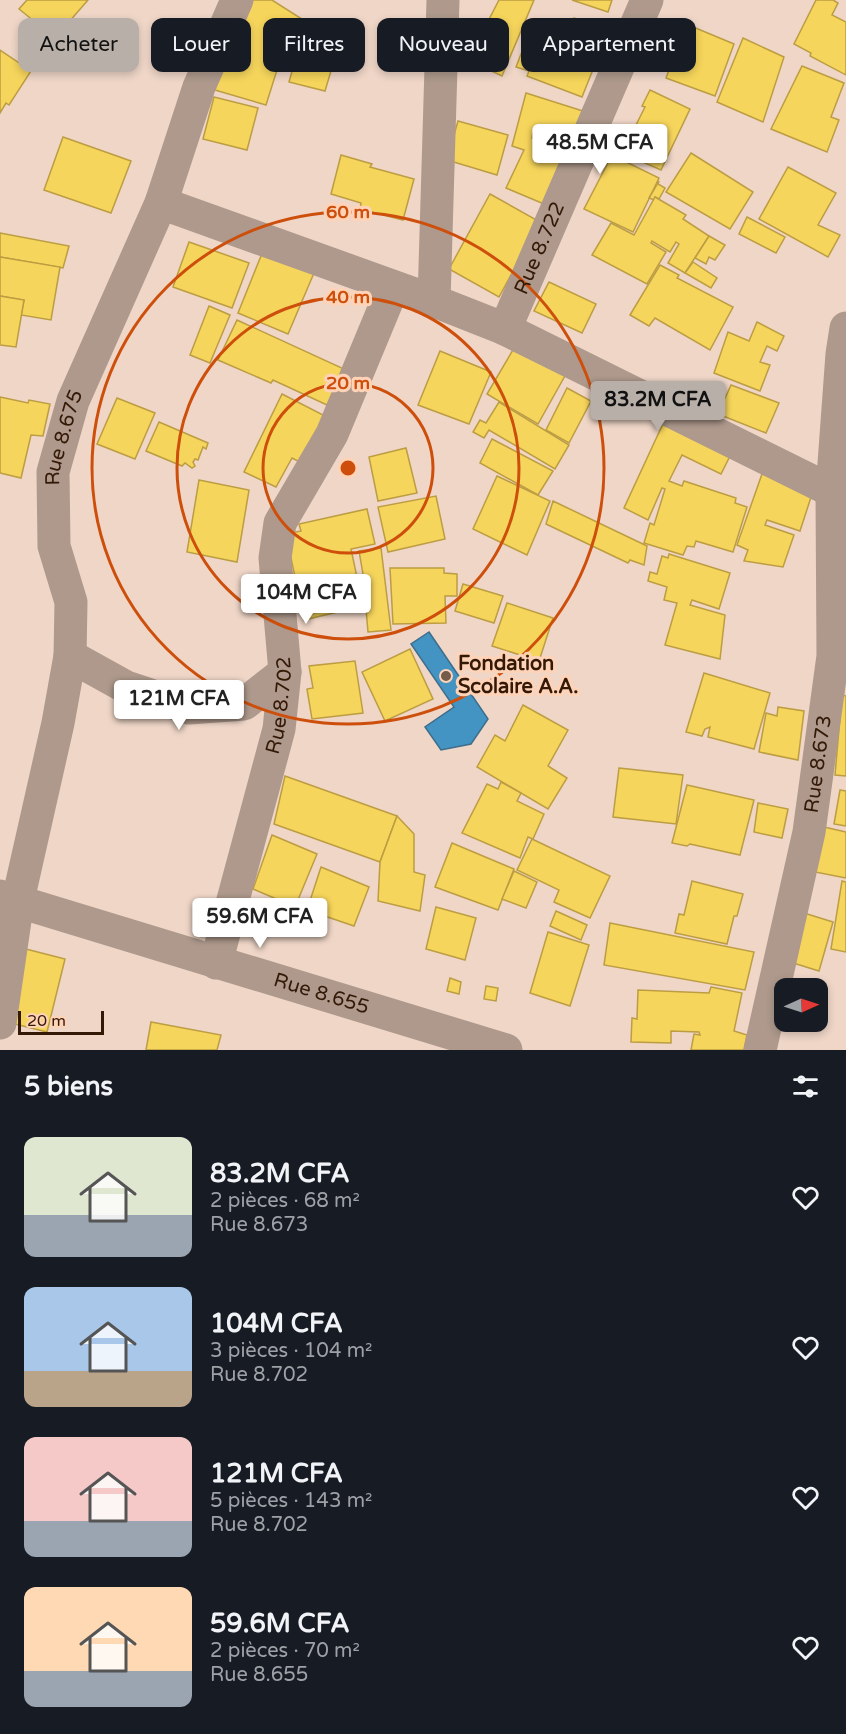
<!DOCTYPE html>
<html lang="fr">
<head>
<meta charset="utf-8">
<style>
	:root { --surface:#171b24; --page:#20242c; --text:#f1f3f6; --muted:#9ea1a6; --accent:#b9afa9 }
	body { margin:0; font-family:"Varela Round",sans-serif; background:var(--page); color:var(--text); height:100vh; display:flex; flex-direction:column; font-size:22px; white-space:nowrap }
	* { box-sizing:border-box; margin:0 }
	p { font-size:20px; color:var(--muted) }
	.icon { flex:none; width:33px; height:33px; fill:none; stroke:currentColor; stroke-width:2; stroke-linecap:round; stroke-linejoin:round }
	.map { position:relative; height:1050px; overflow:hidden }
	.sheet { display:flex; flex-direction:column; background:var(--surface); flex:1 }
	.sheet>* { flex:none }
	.top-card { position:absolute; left:18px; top:18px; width:810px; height:54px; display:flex; gap:12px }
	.needle { width:39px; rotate:87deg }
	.controls { position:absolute; left:774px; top:978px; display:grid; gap:12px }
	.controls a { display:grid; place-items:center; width:54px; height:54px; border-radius:12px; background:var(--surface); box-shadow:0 3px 9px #0003; font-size:30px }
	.scale { position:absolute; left:18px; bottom:15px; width:86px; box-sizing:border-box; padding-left:6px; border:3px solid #341907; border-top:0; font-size:16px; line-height:21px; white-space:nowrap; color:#341907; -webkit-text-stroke:4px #ffd3b7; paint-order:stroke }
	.price { position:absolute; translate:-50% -51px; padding:0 14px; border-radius:6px; background:#fff; color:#222; font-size:20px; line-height:39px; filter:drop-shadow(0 2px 3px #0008) }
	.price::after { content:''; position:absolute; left:50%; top:36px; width:18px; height:14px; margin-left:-9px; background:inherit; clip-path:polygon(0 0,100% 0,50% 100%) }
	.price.active { background:var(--accent); color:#111 }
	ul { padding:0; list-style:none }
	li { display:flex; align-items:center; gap:18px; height:150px; padding:0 24px }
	li span { display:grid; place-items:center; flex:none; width:168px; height:120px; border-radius:12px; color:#555 }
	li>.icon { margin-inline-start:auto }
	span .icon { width:72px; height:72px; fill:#fffc; stroke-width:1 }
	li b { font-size:26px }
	h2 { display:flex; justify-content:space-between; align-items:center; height:72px; padding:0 24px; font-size:26px }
	.tag { padding:0 21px; border-radius:12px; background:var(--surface); box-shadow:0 3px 9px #0003; font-size:21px; line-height:54px }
	.tag.active { background:var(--accent); color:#111 }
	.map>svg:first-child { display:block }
</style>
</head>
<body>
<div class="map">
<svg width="846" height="1050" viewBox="0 0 846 1050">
	<rect width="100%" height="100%" fill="#efd6c7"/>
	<!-- homes -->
	<g fill="#f6d55c" stroke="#bc9d42" stroke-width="1.5">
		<polygon points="27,0 88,0 55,38 19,9"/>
		<polygon points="250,0 272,0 305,21 276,73 266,105 208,88"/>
		<polygon points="499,0 534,0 502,76 468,60"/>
		<polygon points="572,0 612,0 608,12"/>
		<polygon points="816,0 833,0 838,3 832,15 846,22 846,75 810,56 811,53 794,44"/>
		<polygon points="574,18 608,32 582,97 527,76 549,21 568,30"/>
		<polygon points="686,24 734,44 715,96 666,78"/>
		<polygon points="530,31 543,37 529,71 516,67"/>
		<polygon points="743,38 784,57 763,122 717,102"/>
		<polygon points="300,43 336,54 325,91 289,82"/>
		<polygon points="0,50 31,71 9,105 6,103 0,113"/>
		<polygon points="802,66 844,83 831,117 839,120 827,152 771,129"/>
		<polygon points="650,90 690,109 661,170 622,153 645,107 642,106"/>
		<polygon points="526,93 586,112 575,147 533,133 532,138 567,153 544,204 506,188 524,150 512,146"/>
		<polygon points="214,97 258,108 247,150 203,139"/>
		<polygon points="458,121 508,135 497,175 447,160"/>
		<polygon points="63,137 131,161 111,213 44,190"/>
		<polygon points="691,153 753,192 730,229 666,192"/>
		<polygon points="341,155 372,164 370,167 414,179 403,220 360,209 361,203 331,194"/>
		<polygon points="612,155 659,178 633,232 584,209"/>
		<polygon points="788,167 836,193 818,225 840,235 828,257 759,219"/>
		<polygon points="659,181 658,184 665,188 659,199 655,197 654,200 649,198"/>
		<polygon points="490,194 540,222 499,297 449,269"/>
		<polygon points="655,197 686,215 683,219 709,236 685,273 668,263 679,244 676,242 670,252 652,241 651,243 666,252 647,284 592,255 611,223 634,235"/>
		<polygon points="747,217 785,237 776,253 739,234"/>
		<polygon points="0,233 69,246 63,268 0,257"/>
		<polygon points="709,236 725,245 715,260 709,257 706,264 695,258"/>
		<polygon points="189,242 249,263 232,308 173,287"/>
		<polygon points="263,251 314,273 288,334 238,313"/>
		<polygon points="0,257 60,267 51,320 21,315 24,300 0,296"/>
		<polygon points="693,262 717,278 711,288 685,273"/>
		<polygon points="660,265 679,275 677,278 733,307 710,350 655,318 649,326 630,315"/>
		<polygon points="549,282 596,304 582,333 534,311"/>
		<polygon points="0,296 24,300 16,347 0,345"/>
		<polygon points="209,306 230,315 210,363 190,355"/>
		<polygon points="237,320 344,369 327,405 273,380 271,383 218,360"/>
		<polygon points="757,322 784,336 777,351 767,346 760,362 770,365 760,391 714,373 728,332 749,341"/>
		<polygon points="517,343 566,374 538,424 487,394"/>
		<polygon points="440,351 491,372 469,424 418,405"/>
		<polygon points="731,385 779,403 766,433 718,414"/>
		<polygon points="567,388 591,401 569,443 546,430"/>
		<polygon points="282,394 327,417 304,464 292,458 276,487 244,472"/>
		<polygon points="0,397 28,403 29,400 50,404 43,436 31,435 21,478 0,473"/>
		<polygon points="117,398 155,413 135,459 97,444"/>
		<polygon points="499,402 569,445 555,469 489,430 484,438 473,432 480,420 486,423"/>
		<polygon points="667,415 734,448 721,474 682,455 669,481 682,486 684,481 736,498 735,503 747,507 733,552 696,541 694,547 687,546 683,555 644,543 650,523 654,525 665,489 662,488 648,520 624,508"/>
		<polygon points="159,422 208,443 206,449 203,447 198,460 195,459 193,462 195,466 192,468 185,463 182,466 146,451"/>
		<polygon points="492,439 553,471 538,495 480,463"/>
		<polygon points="406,448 417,493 378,501 369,457"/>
		<polygon points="762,474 813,491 800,531 767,520 765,525 794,535 783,567 744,561 748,550 737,545"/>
		<polygon points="497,476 550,501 527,555 473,529"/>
		<polygon points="199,480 249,490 237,562 187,552"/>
		<polygon points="436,496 445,539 388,552 378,507"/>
		<polygon points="553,501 647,546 644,565 630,560 628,563 546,524"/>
		<polygon points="367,509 375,544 351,549 363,606 304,620 286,534 301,531 299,524"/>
		<polygon points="381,548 391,630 368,632 366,609 369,609 359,551"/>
		<polygon points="669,554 730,573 719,609 692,600 690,605 725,615 720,659 665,645 677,603 664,600 667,587 648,581 650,572 657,574 662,556 668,558"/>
		<polygon points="390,568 444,568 444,573 457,574 457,596 445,596 446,623 393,624"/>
		<polygon points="463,584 503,596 494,623 455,611"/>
		<polygon points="507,603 553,618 539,661 492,646"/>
		<polygon points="410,649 433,699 385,721 362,672"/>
		<polygon points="355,661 363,713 312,719 307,689 313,688 309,666"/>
		<polygon points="704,673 770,693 754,749 708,737 710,727 705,729 702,736 686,732"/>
		<polygon points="842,695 846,696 846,776 835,775"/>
		<polygon points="523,705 568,730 548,766 567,778 548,809 477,767 495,735 505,741"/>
		<polygon points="778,707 804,711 798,760 759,752 766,713 777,716"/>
		<polygon points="619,768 683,775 676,824 613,817"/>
		<polygon points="285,776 397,816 380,862 274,824"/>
		<polygon points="501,782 521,793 517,801 544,814 533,839 528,837 520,858 462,833 487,784 498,789"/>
		<polygon points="687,785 754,800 740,855 690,844 687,846 672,843"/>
		<polygon points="840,790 846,791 846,826 834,824"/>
		<polygon points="758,803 788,809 782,838 754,832"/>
		<polygon points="397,816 414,834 414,872 425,875 420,911 378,901 380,862"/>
		<polygon points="824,827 846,832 846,878 815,872"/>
		<polygon points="272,835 317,854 295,907 253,889"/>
		<polygon points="532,839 610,876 590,918 554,902 559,890 517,870"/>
		<polygon points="452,843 514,869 498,910 435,887"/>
		<polygon points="321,867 369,887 354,926 307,910"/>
		<polygon points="514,871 537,882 526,908 502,899"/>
		<polygon points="692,881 743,894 737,916 734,916 727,944 675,933 679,914 684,915"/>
		<polygon points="842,881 846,882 846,952 831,949"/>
		<polygon points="436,907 476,918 465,960 426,949"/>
		<polygon points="556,911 587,925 581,940 550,926"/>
		<polygon points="804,913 833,922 819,971 790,962"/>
		<polygon points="610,923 754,952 745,990 604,965"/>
		<polygon points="548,932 589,945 570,1006 530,993"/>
		<polygon points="22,948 65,959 47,1032 7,1022"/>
		<polygon points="450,978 461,982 459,994 447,991"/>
		<polygon points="486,986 498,988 496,1001 484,999"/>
		<polygon points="711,987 742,993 734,1031 747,1035 744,1050 691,1050 694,1034 700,1035 699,1032 671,1031 671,1043 631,1042 632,1018 637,1019 638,990 709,993"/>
		<polygon points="151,1022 221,1035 217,1050 146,1050"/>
	</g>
	<!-- schools -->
	<polygon fill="#4393c3" stroke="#3e6e8b" stroke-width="1.5" points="429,632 488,719 471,744 441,750 425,727 454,707 411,644"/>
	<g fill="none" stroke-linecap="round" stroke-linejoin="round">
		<!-- minor -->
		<g stroke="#ae998c" stroke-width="33">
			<polyline points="161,203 434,301 505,329 832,491"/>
			<polyline points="434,301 443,0"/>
			<path id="s1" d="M 505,329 L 647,0"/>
			<polyline points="70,656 126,687 189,708 244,704 285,672"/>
			<path id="s2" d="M 216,963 L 279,729 L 285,672 L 275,558 L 280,523 L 332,434 L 393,287"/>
			<path id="s3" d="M 0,1023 L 18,900 L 58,723 L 70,656 L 71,602 L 54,546 L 53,472 L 73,401 L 161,203 L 199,87 L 237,0"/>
			<path id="s4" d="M 760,1050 L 809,832 L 833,656 L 832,491 L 842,354 L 846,328"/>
		</g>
		<!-- tertiary -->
		<path stroke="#ae998c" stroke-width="33" id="s5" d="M 0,896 L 506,1050"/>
	</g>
	<!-- distance rings -->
	<g fill="none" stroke="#cd4f0b" stroke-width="3">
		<circle cx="348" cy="468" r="85"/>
		<circle cx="348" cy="468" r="171"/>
		<circle cx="348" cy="468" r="256"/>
	</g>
	<!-- markers -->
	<circle fill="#755b4a" stroke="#ffd3b7" stroke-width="2" cx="446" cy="676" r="6"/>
	<g text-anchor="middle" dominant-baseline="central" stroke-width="6" stroke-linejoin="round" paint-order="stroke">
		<!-- street labels -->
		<g font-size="20" fill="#341907" stroke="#ffd3b7">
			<text stroke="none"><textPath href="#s1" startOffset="88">Rue 8.722</textPath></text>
			<text stroke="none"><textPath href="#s3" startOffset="596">Rue 8.675</textPath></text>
			<text stroke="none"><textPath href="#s2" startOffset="266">Rue 8.702</textPath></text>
			<text stroke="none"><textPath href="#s4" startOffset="292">Rue 8.673</textPath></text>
			<text stroke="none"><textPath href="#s5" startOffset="336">Rue 8.655</textPath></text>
		</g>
		<!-- poi labels -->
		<g font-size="20" font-weight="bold" fill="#341907" stroke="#ffd3b7" text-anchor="start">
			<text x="458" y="664">Fondation<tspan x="458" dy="23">Scolaire A.A.</tspan></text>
		</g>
	</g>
	<circle cx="348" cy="468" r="9" fill="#cd4f0b" stroke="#ffd3b7" stroke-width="3"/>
	<g font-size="18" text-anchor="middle" font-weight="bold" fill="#cd4f0b" stroke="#ffd3b7" stroke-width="6" stroke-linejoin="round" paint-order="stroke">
		<text x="348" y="218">60 m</text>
		<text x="348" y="303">40 m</text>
		<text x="348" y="389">20 m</text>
	</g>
</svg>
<div class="controls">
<a><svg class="needle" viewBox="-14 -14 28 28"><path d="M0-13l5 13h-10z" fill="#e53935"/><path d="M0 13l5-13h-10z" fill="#9ea1a6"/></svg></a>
</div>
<div class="scale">20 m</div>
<b class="price" style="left:600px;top:175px">48.5M CFA</b>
<b class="price active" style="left:658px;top:432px">83.2M CFA</b>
<b class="price" style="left:306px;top:625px">104M CFA</b>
<b class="price" style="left:179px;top:731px">121M CFA</b>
<b class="price" style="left:260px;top:949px">59.6M CFA</b>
<div class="top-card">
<a class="tag active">Acheter</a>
<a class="tag">Louer</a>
<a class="tag">Filtres</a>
<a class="tag">Nouveau</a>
<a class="tag">Appartement</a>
</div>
</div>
<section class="sheet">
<h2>5 biens<svg class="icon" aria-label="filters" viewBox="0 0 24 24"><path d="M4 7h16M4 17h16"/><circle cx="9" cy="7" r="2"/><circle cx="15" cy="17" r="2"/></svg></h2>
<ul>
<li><span style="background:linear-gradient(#dfe7d0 65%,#9aa5b1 0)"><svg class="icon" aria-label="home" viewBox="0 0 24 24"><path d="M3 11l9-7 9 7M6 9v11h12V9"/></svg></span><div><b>83.2M CFA</b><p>2 pièces · 68 m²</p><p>Rue 8.673</p></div><svg class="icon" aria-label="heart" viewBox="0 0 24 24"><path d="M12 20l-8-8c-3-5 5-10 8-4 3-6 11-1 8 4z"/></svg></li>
<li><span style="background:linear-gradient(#a9c7e8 70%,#b9a48a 0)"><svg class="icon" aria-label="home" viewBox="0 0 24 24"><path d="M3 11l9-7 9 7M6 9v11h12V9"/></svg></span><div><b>104M CFA</b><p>3 pièces · 104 m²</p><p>Rue 8.702</p></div><svg class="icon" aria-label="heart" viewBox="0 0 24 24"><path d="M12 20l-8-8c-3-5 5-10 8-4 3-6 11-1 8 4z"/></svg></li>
<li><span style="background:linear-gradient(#f6c9c9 70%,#9aa5b1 0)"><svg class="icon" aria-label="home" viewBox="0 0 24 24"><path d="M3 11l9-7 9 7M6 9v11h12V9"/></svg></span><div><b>121M CFA</b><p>5 pièces · 143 m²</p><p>Rue 8.702</p></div><svg class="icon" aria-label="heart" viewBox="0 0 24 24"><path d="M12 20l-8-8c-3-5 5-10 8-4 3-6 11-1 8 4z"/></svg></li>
<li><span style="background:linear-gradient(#ffd9b3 70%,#9aa5b1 0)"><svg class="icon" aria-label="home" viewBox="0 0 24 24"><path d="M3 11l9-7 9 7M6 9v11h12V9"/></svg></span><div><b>59.6M CFA</b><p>2 pièces · 70 m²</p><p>Rue 8.655</p></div><svg class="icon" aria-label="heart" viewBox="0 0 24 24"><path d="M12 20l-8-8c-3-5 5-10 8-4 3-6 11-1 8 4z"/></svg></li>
</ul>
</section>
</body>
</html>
